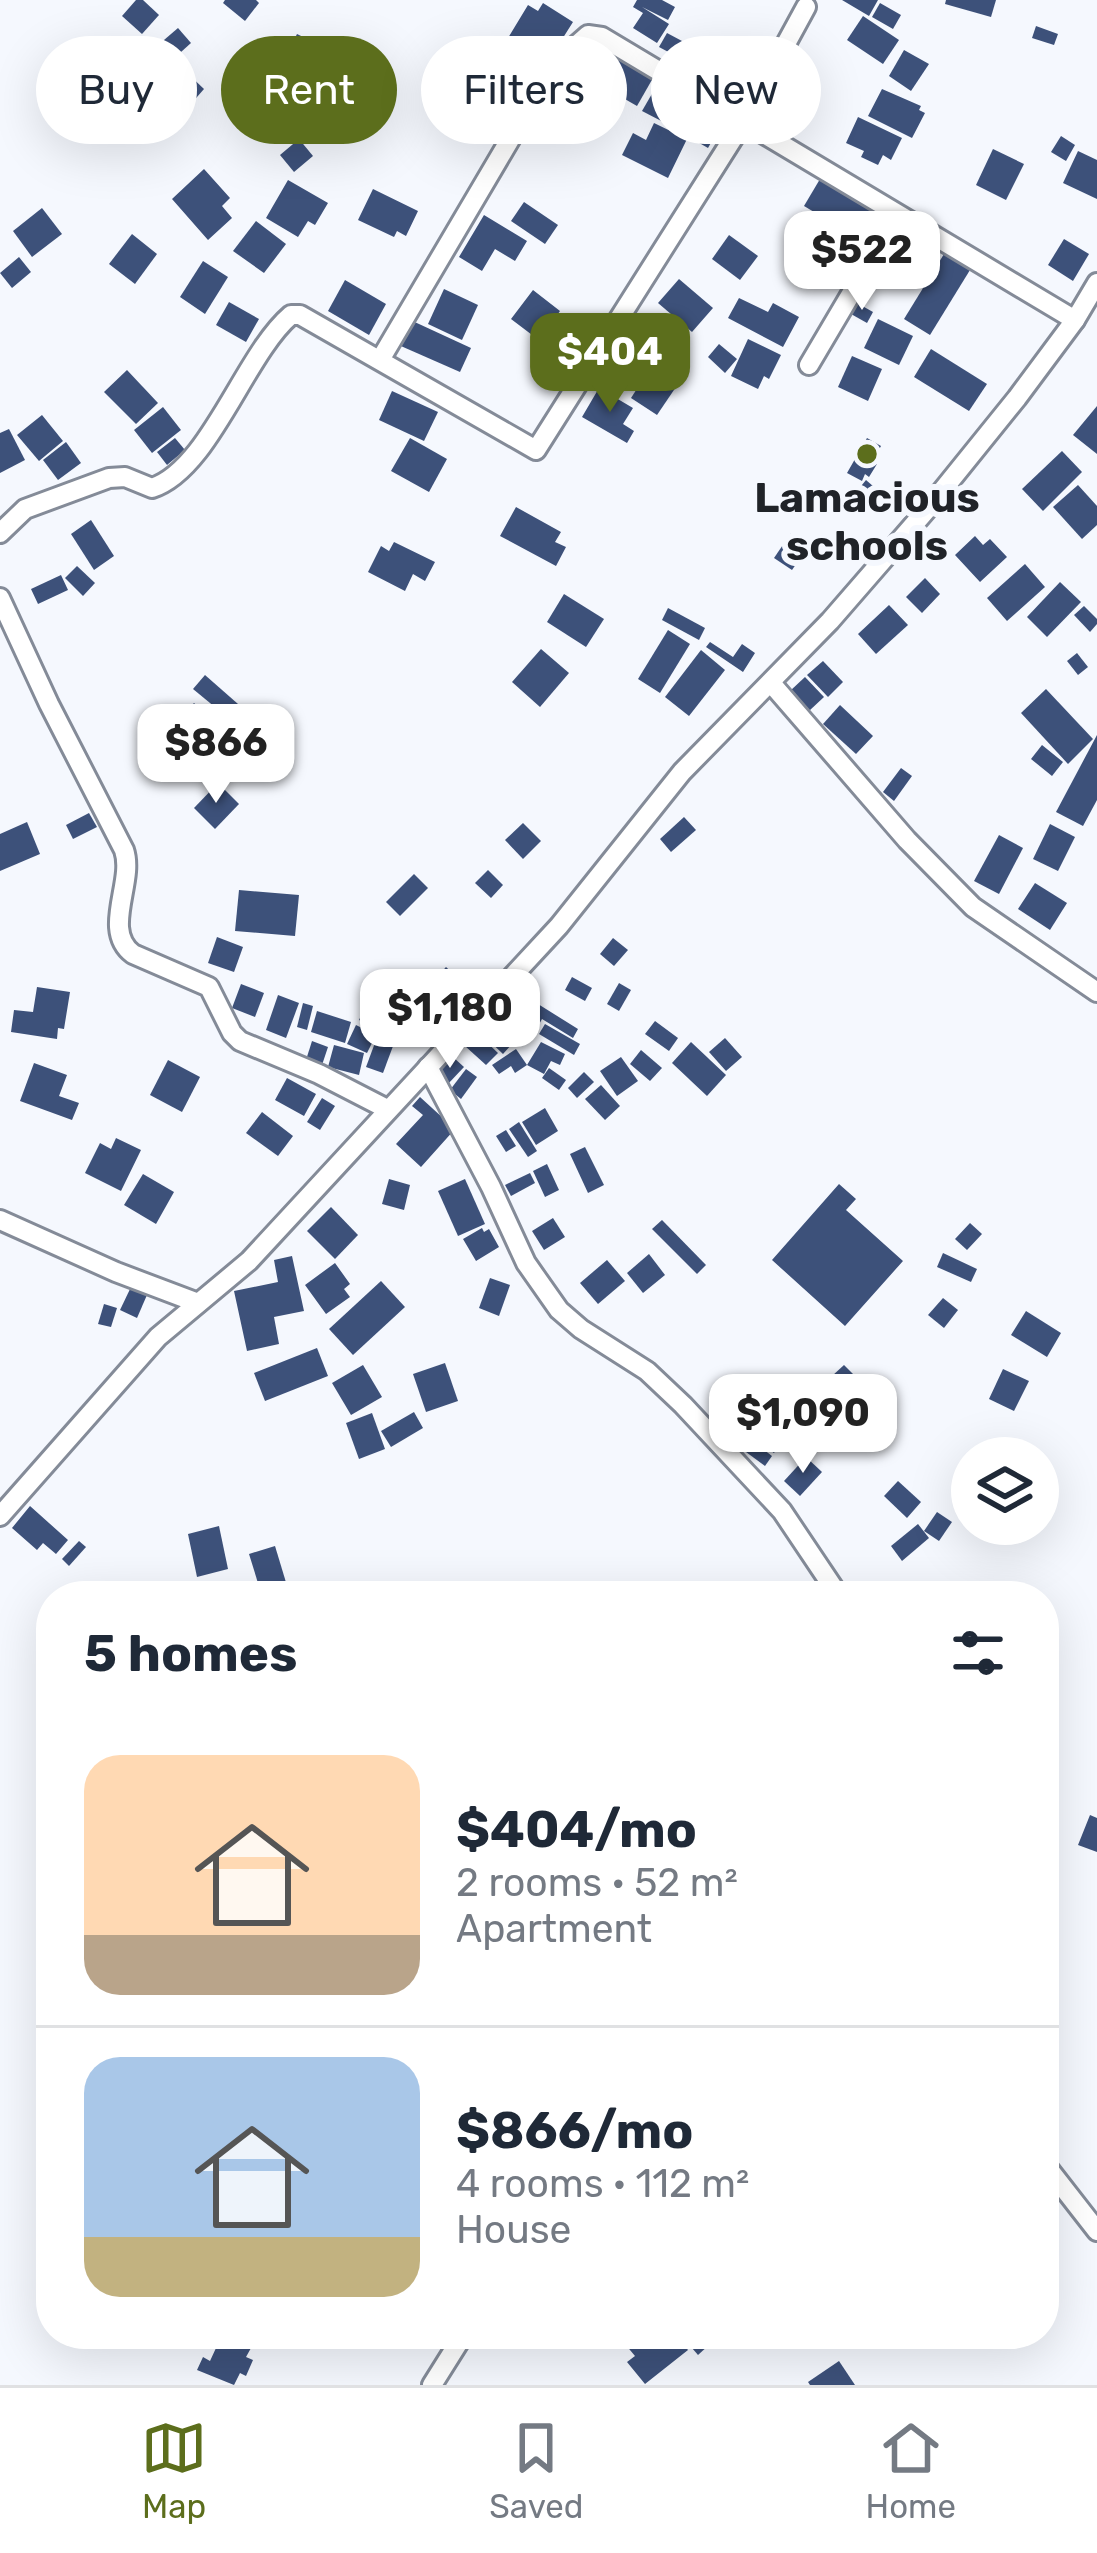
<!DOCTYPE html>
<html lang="en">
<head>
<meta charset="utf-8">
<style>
	:root { --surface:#fff; --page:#f2f2f3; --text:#1f2937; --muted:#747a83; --line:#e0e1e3; --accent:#5c6e1c }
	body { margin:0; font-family:Rubik,sans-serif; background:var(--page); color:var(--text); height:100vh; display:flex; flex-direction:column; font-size:45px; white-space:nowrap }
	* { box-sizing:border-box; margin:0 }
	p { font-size:39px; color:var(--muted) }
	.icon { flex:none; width:66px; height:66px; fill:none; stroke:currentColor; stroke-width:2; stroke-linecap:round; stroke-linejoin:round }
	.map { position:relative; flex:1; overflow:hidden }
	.side { position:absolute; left:36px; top:1581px; width:1023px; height:768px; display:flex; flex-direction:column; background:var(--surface); border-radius:48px; box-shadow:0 12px 48px #0002 }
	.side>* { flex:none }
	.guide { position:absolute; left:36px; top:36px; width:1026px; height:108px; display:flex; gap:24px }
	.controls { position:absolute; left:951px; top:1437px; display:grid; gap:24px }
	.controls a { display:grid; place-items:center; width:108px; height:108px; border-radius:50%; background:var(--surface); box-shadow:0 12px 48px #0002; font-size:60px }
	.price { position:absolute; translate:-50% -102px; padding:0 27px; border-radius:24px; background:#fff; color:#222; font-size:39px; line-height:78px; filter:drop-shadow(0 3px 6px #0008) }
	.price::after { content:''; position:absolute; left:50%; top:72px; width:36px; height:27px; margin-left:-18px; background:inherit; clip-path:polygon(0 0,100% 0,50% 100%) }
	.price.active { background:var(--accent); color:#fff }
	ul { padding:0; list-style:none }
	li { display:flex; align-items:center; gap:36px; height:300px; padding:0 48px }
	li+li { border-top:3px solid var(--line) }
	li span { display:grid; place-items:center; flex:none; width:336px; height:240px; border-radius:36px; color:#555 }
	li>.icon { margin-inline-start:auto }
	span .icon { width:144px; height:144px; fill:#fffc; stroke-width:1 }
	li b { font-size:51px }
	h2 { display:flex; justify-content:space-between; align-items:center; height:144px; padding:0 48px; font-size:51px }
	.chip { padding:0 42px; border-radius:54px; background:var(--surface); box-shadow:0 12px 48px #0002; font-size:42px; line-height:108px }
	.chip.active { background:var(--accent); color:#fff }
	.dock { display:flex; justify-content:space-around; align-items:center; height:168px; border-top:3px solid var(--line); background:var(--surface); font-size:33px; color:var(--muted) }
	.dock a { display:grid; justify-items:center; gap:6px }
	.dock .active { color:var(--accent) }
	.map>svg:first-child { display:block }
</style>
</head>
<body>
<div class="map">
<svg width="1097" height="2385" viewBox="0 0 1097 2385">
	<rect width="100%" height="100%" fill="#f5f8fe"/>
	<!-- building -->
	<g fill="#3d517a">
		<polygon points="136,0 143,0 159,15 142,34 122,16"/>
		<polygon points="225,0 256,0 259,3 245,21 223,3"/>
		<polygon points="637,0 662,0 675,7 668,20 642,7 669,24 657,43 633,28 643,13 633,7"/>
		<polygon points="842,0 878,0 869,16"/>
		<polygon points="946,0 996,0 991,17 945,4"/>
		<polygon points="543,3 573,22 547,63 508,38 528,5 538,11"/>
		<polygon points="880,3 901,15 893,29 872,17"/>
		<polygon points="863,16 899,40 883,64 847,40"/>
		<polygon points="1036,26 1058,34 1054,45 1032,38"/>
		<polygon points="178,28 191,43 171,61 157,46"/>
		<polygon points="667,33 682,41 674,55 659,47"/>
		<polygon points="297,34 330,50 323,64 290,48"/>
		<polygon points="592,42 653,78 637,106 576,71"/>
		<polygon points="904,50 929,64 911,91 889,76"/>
		<polygon points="366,68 388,94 371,109 349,83"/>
		<polygon points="184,70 204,89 183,113 163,94"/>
		<polygon points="481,71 513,95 503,109 470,85"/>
		<polygon points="882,89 921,106 919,110 925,113 912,138 868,116"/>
		<polygon points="653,92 679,106 669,125 642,111"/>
		<polygon points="691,96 726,116 708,148 673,128"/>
		<polygon points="858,117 902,138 891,160 883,155 878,165 861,157 864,151 846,143"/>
		<polygon points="654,123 687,139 668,178 622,155 633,133 646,140"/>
		<polygon points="1061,136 1075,145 1066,161 1051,152"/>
		<polygon points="299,139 313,156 294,172 280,155"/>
		<polygon points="993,149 1024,164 1006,200 976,185"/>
		<polygon points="1078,151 1097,160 1097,199 1063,183"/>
		<polygon points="204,169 230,198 222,206 232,218 208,240 172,199"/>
		<polygon points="820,179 882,216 866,243 804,206"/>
		<polygon points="288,180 328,203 315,225 308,221 298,237 266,218"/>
		<polygon points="373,189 418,211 406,236 397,231 394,237 358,220"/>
		<polygon points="524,202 558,225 545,244 511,221"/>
		<polygon points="42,208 62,234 32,257 13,231"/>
		<polygon points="484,215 527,241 515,261 495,249 482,271 459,257"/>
		<polygon points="256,221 286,244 264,273 233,251"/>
		<polygon points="132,234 157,254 135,284 109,264"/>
		<polygon points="729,235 758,256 740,280 712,259"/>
		<polygon points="1064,239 1089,254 1073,281 1048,265"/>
		<polygon points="944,254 970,270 930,335 904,319"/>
		<polygon points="19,257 31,272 12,288 0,273"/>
		<polygon points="203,261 228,277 205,314 180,297"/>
		<polygon points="679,279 713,308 692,332 658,303"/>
		<polygon points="345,280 386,304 369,335 328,311"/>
		<polygon points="444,289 478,305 462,340 428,324"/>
		<polygon points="533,290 560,311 551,324 560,331 548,347 511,319"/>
		<polygon points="739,298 768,312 773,303 799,317 783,347 728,318"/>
		<polygon points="229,302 259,319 246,342 216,325"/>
		<polygon points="857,303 873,312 867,323 851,314"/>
		<polygon points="406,318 471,348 460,372 394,343"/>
		<polygon points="663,318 686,342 663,364 640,340"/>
		<polygon points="878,319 913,336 899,365 864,348"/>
		<polygon points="748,339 781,355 769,379 764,376 758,389 731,376"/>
		<polygon points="719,344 737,359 725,373 708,357"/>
		<polygon points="931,349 987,384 969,411 914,377"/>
		<polygon points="852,356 882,369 868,401 838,387"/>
		<polygon points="651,367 678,384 657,415 631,398"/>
		<polygon points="127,370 158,403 136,424 104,392"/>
		<polygon points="599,388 633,408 623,424 634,431 627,443 582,417"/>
		<polygon points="392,391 438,412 424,441 379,420"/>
		<polygon points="1097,406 1097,454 1073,435"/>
		<polygon points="163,407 181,430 152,453 134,430"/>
		<polygon points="42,415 63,441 39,461 17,435"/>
		<polygon points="9,429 25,460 0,473 0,433"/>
		<polygon points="175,438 185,450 167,465 157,452"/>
		<polygon points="410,438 447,459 429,492 391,471"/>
		<polygon points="867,438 881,446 873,461 877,464 869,477 865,474 862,481 847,473"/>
		<polygon points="66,442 81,463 58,480 43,460"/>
		<polygon points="1062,451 1082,472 1043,511 1022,489"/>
		<polygon points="866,480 896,506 887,516 857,491"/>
		<polygon points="1078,485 1097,506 1097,525 1082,539 1053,507"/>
		<polygon points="516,507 561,532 555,542 566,547 556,566 500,536"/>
		<polygon points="91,520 114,556 94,570 71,534"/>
		<polygon points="791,533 809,545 792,570 774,558"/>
		<polygon points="975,536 983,545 990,539 1007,557 980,582 955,555"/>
		<polygon points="394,542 435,562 425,581 413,574 405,591 368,572 381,546 389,551"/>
		<polygon points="1025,564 1045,587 1007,621 987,598"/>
		<polygon points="77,566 95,583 83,596 65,578"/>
		<polygon points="61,575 68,590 38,604 31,589"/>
		<polygon points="925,578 940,594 922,613 906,597"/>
		<polygon points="1060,582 1081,602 1047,637 1027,617"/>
		<polygon points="564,594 604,619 586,647 547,622"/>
		<polygon points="889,605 908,625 876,654 858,634"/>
		<polygon points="1084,606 1097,619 1097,624 1090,632 1074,615"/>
		<polygon points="668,608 705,628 699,640 662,620"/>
		<polygon points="668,630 690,644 660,693 638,679"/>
		<polygon points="710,642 733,657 742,644 755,653 743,672 706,647"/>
		<polygon points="541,649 569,673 540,707 512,682"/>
		<polygon points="701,650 725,670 689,716 665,697"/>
		<polygon points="1077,653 1088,667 1078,675 1067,661"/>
		<polygon points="823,661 843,682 828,697 807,675"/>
		<polygon points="205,675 238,704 227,717 193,689"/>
		<polygon points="805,677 824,697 809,711 790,691"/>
		<polygon points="1046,689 1093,739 1068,764 1021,713"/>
		<polygon points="194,703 212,720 200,732 183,715"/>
		<polygon points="840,705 873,736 856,754 823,724"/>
		<polygon points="241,712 259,732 228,760 210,739"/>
		<polygon points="1097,735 1097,800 1083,826 1056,812"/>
		<polygon points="1042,745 1063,762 1052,776 1031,759"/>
		<polygon points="901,768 912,776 894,801 883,792"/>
		<polygon points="218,783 239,804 215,829 194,808"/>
		<polygon points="89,813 97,827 73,839 66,825"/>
		<polygon points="684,817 696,830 671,852 660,839"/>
		<polygon points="27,822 40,854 0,871 0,834"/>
		<polygon points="523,823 541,841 523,859 505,840"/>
		<polygon points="1050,824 1075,837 1058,871 1033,859"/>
		<polygon points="999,835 1023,848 999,894 974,881"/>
		<polygon points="488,870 503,885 491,898 475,883"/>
		<polygon points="414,874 428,888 400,916 386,902"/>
		<polygon points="1035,883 1067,903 1050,930 1018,909"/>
		<polygon points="239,890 299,895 295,936 235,931"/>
		<polygon points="217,937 243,947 234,972 208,963"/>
		<polygon points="613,938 628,950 614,966 600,954"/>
		<polygon points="446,967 465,985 453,996 435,979"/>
		<polygon points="572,977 592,988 585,1001 565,990"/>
		<polygon points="619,983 631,990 619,1011 607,1004"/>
		<polygon points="241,984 264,993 255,1017 232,1008"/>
		<polygon points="37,987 70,992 64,1029 58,1028 57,1039 11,1032 14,1010 33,1012"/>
		<polygon points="391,994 417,1006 402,1037 377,1025"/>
		<polygon points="522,994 578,1029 573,1038 542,1019 537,1028 510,1012"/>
		<polygon points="278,995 299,1003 286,1038 266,1030"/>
		<polygon points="370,997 382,1002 372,1025 359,1020"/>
		<polygon points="303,1003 313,1006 307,1030 297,1027"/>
		<polygon points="317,1011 351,1022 345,1043 311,1032"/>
		<polygon points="507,1017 523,1032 503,1054 480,1032 493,1018 500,1025"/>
		<polygon points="655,1021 678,1038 669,1051 645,1034"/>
		<polygon points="545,1024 580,1044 574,1055 539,1034"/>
		<polygon points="356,1025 376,1035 367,1053 347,1044"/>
		<polygon points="379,1032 396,1038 383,1073 366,1067"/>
		<polygon points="477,1033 498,1053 486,1065 465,1046"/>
		<polygon points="725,1038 742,1057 726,1071 709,1052"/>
		<polygon points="312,1041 328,1047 322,1065 306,1060"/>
		<polygon points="541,1042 565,1054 560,1065 551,1061 544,1074 527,1065"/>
		<polygon points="691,1042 726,1075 707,1096 672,1063"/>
		<polygon points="334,1045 364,1053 359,1075 328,1067"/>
		<polygon points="516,1049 527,1065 515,1073 511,1066 499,1074 492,1065"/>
		<polygon points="641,1050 662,1068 650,1081 630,1064"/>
		<polygon points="453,1057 464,1067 447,1085 437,1075"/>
		<polygon points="621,1057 638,1081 617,1096 600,1071"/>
		<polygon points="168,1060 200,1077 182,1112 150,1095"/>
		<polygon points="34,1063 67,1075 59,1096 79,1103 72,1120 20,1101"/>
		<polygon points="549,1068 566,1080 559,1090 542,1078"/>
		<polygon points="466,1069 477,1077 461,1099 450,1090"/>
		<polygon points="584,1072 594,1082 577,1098 568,1088"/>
		<polygon points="287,1078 316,1094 304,1116 275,1100"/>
		<polygon points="601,1085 620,1106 605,1120 585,1099"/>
		<polygon points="420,1097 455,1129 421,1167 396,1144 423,1115 412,1106"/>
		<polygon points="322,1098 335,1106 320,1130 307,1122"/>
		<polygon points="545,1108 558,1131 536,1145 522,1122"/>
		<polygon points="262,1112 293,1136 278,1156 246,1133"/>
		<polygon points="519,1122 537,1151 528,1157 509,1129"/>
		<polygon points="506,1130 516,1146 506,1152 496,1136"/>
		<polygon points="116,1138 141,1150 121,1191 85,1173 100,1143 111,1149"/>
		<polygon points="585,1147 604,1185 588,1193 570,1154"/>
		<polygon points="547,1164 559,1190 545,1197 533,1171"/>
		<polygon points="530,1173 535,1183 511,1196 505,1185"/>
		<polygon points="143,1174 174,1192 156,1224 124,1205"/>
		<polygon points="389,1179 410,1185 404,1210 382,1204"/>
		<polygon points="465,1179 485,1224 458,1236 438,1191"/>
		<polygon points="839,1184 856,1199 846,1210 903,1261 845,1326 772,1260"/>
		<polygon points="331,1207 358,1235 335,1259 307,1231"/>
		<polygon points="553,1218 565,1237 544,1250 532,1231"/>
		<polygon points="662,1220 706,1265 697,1274 652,1229"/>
		<polygon points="970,1223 982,1234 967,1250 955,1239"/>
		<polygon points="482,1228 484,1232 489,1229 499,1247 476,1261 463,1239"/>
		<polygon points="943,1253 977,1269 971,1282 937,1267"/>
		<polygon points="649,1254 665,1275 643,1293 627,1273"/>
		<polygon points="292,1256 304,1311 274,1317 279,1344 247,1351 234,1291 278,1282 274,1260"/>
		<polygon points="607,1260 625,1281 598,1304 580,1283"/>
		<polygon points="335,1263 350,1284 344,1289 350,1297 326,1314 305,1285"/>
		<polygon points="490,1278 510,1285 499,1316 479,1308"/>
		<polygon points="381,1281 405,1307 353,1355 329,1329"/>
		<polygon points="131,1287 147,1295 137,1318 120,1310"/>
		<polygon points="943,1298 958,1310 944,1328 928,1315"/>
		<polygon points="104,1304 117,1308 111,1327 98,1324"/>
		<polygon points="1026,1311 1061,1333 1047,1357 1011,1335"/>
		<polygon points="317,1348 328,1376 265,1401 254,1373"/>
		<polygon points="445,1363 458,1401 426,1412 413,1374"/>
		<polygon points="363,1365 382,1397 351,1415 332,1383"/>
		<polygon points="844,1365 854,1375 842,1387 832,1376"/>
		<polygon points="1003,1369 1029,1381 1014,1411 989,1399"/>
		<polygon points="804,1409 820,1414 812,1436 798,1431"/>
		<polygon points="414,1412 423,1428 391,1447 381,1431"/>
		<polygon points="372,1413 385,1449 359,1459 346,1423"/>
		<polygon points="741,1413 754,1427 742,1438 729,1423"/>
		<polygon points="784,1414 797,1422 793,1429 787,1427 805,1437 797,1451 781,1442 774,1453 757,1442 763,1432 771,1437"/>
		<polygon points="754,1442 772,1456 765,1466 746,1452"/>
		<polygon points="806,1457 822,1472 800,1496 784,1481"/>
		<polygon points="898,1481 921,1502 907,1518 884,1496"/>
		<polygon points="30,1506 68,1540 56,1554 43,1543 37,1550 12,1528"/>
		<polygon points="937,1512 952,1522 939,1541 924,1531"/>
		<polygon points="918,1524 929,1538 902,1561 891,1546"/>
		<polygon points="219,1526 228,1569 197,1577 188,1534"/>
		<polygon points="79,1541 86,1547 69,1566 62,1559"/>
		<polygon points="275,1546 288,1589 262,1596 249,1554"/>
		<polygon points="132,1581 144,1596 107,1596 115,1589 118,1593"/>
		<polygon points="1090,1815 1097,1818 1097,1852 1078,1845"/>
		<polygon points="625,2334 675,2334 688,2350 645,2384 627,2362 635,2356 620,2338"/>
		<polygon points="680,2334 700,2334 709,2345 698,2355"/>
		<polygon points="222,2335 251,2348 246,2357 253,2360 246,2376 240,2373 234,2385 197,2370 203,2357 210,2361"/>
		<polygon points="839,2361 855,2385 810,2385 808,2382"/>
	</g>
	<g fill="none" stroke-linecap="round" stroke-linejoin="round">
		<defs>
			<g id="minor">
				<polyline points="380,360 541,87 572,49 588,35 602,37 1075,320"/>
				<polyline points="809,365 897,216"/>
				<path d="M 0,533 L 25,509 L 109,478 L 125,477 L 152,488 C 210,469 244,355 291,315 L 300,315 L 536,450 L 744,121 L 806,7"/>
				<path d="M 0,598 L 49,704 L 124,850 C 135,882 101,930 133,954 L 209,987 L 232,1033 L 240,1041 L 319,1074 L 387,1109"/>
				<polyline points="771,683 907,840 973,907 1097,992"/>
				<polyline points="428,1067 491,1187 526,1263 559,1310 581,1329 647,1371 683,1405 782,1511 839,1596"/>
				<polyline points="0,1220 116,1272 198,1303"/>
				<polyline points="0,1516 158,1337 249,1261 559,926 682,772 830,621 929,507 1017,398 1075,320 1097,283"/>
				<polyline points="1044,2163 1097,2231"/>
				<polyline points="432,2385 464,2334"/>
			</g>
		</defs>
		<!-- minor casing -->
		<use href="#minor" stroke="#848b98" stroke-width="24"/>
		<!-- minor -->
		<use href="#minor" stroke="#fff" stroke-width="18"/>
	</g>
	<!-- markers -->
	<circle fill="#5c6e1c" stroke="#f5f8fe" stroke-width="4.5" cx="867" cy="454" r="12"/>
	<g text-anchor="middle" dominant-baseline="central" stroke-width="12" stroke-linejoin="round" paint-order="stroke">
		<!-- poi labels -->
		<g font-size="42" font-weight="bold" fill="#202328" stroke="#f5f8fe">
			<text x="867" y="498">Lamacious<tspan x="867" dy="48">schools</tspan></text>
		</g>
	</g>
</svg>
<div class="controls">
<a><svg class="icon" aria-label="layers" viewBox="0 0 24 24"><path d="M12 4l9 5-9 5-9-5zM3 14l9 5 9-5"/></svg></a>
</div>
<b class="price" style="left:862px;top:313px">$522</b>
<b class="price active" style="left:610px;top:415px">$404</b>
<b class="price" style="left:216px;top:806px">$866</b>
<b class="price" style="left:450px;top:1071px">$1,180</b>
<b class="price" style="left:803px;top:1476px">$1,090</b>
<div class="guide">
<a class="chip">Buy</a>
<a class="chip active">Rent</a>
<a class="chip">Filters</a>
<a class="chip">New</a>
</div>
<section class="side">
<h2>5 homes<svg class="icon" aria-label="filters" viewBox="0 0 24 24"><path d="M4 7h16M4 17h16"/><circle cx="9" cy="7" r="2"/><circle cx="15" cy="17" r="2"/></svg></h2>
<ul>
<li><span style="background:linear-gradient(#ffd9b3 75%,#b9a48a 0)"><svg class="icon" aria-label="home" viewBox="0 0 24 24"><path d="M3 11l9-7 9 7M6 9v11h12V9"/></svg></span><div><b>$404/mo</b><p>2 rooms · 52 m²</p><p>Apartment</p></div></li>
<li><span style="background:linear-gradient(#a9c7e8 75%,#c2b280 0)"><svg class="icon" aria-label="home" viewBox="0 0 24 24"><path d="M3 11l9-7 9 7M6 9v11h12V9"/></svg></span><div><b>$866/mo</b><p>4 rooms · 112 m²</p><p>House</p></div></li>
</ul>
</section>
</div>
<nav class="dock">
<a class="active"><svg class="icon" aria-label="map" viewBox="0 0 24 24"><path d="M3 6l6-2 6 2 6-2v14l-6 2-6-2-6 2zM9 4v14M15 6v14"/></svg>Map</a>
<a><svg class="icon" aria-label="saved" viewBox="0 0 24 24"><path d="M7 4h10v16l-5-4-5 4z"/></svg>Saved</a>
<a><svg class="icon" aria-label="home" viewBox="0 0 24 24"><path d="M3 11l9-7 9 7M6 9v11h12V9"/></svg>Home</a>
</nav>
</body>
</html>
